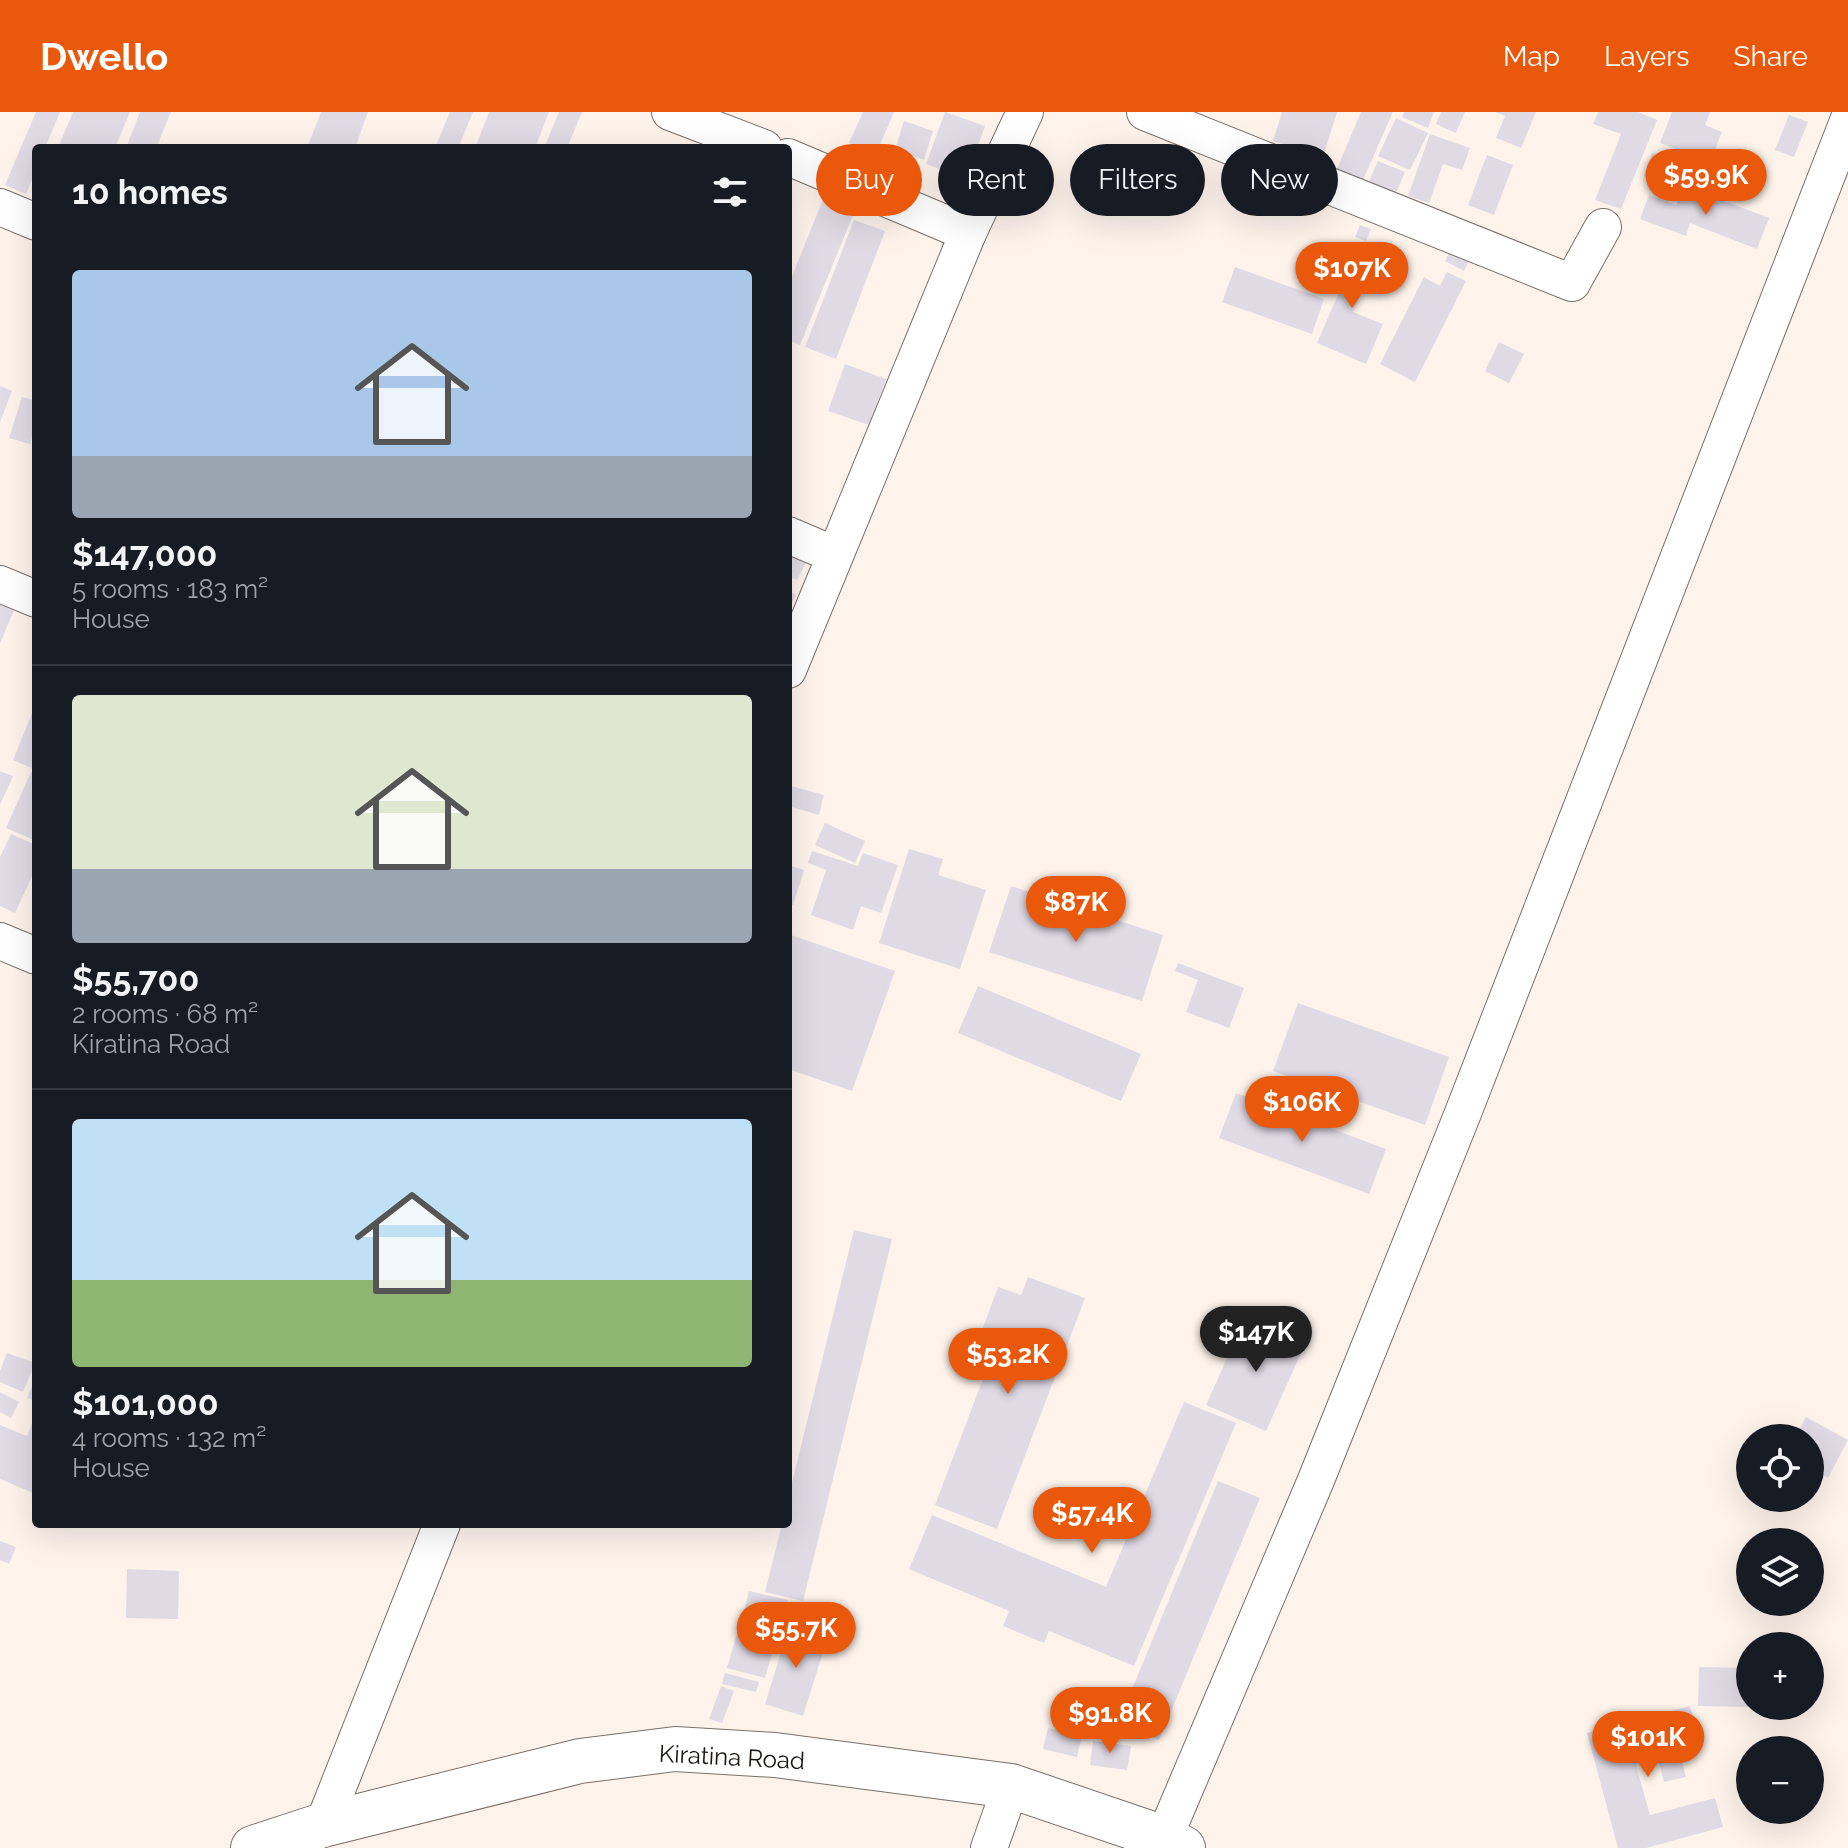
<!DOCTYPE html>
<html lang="en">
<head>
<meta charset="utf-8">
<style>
	:root { --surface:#171b24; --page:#20242c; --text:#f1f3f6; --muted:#9ea1a6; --line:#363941; --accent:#ea580c }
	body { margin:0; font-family:Raleway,sans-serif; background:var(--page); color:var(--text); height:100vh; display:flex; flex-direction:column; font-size:30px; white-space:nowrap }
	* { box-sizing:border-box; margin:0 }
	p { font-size:26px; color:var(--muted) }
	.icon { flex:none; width:44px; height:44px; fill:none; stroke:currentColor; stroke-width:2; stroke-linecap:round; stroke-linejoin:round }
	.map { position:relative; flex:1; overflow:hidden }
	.details { position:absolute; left:32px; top:32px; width:760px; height:1384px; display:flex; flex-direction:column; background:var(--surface); border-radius:8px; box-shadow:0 8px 32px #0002 }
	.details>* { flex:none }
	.guide { position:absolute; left:816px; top:32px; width:760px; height:72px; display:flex; gap:16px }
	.fabs { position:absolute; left:1736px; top:1312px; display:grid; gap:16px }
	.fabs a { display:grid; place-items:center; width:88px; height:88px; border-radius:50%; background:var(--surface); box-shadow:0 8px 32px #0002; font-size:40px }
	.price { position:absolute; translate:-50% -68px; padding:0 18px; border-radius:28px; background:var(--accent); color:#fff; font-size:26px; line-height:52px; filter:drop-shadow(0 2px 4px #0008) }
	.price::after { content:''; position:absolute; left:50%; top:48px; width:24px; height:18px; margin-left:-12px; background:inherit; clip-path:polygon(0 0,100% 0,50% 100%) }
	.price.current { background:#222; color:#fff }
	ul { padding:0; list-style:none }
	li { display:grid; align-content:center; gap:16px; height:424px; padding:0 40px }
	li+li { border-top:2px solid var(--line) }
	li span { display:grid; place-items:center; height:248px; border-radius:8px; color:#555 }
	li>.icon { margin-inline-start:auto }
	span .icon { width:144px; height:144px; fill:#fffc; stroke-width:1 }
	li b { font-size:34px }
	h2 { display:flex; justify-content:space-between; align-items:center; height:96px; padding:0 40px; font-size:34px }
	.tag { padding:0 28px; border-radius:36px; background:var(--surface); box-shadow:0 8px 32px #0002; font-size:28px; line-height:72px }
	.tag.current { background:var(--accent); color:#fff }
	header { display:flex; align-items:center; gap:48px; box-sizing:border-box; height:112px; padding:0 40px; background:var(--accent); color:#fff }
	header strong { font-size:38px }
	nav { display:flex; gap:44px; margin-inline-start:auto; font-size:28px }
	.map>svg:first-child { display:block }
</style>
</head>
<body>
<header>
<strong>Dwello</strong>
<nav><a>Map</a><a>Layers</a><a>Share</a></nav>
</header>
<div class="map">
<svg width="1848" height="1736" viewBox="0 0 1848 1736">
	<rect width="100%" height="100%" fill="#fdf3eb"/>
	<!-- building -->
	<g fill="#e0dae5">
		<polygon points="36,0 60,0 45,36 36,36 36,57 26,82 5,73"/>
		<polygon points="73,0 130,0 115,36 58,36"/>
		<polygon points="140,0 171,0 156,36 126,36"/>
		<polygon points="321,0 368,0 355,36 307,36"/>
		<polygon points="450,0 473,0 458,36 435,36"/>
		<polygon points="489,0 549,0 535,36 475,36"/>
		<polygon points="559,0 582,0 567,36 544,36"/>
		<polygon points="863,0 894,0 876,42 849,31"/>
		<polygon points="945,0 985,14 966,67 926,52"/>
		<polygon points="1282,0 1337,0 1323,45 1273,29"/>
		<polygon points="1361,0 1393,0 1363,68 1337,57"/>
		<polygon points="1404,0 1434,0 1428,16 1402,5"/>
		<polygon points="1441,0 1465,0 1456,21 1436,12"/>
		<polygon points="1495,0 1536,0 1521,36 1496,26 1505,4"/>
		<polygon points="1598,0 1638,0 1657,8 1621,97 1595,88 1621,22 1593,12"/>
		<polygon points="1672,0 1710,0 1705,13 1722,20 1710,50 1660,31"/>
		<polygon points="1789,3 1808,10 1794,45 1775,38"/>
		<polygon points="1396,6 1428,21 1410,58 1378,44"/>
		<polygon points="904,9 933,19 924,48 895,38"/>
		<polygon points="1430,22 1470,36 1462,58 1443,52 1429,91 1408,84"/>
		<polygon points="1652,41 1684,52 1676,76 1644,64"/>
		<polygon points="1487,43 1513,53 1494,103 1468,93"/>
		<polygon points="1378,49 1405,60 1396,81 1369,69"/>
		<polygon points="1684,74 1769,106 1757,137 1690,111 1686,124 1640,107 1649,83 1676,93"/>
		<polygon points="824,85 855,98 800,233 788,228 788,174"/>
		<polygon points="854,108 885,119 836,247 805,235"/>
		<polygon points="1360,113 1371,117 1366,129 1355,125"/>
		<polygon points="1362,130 1380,137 1353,200 1383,212 1366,252 1317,231 1346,164 1339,161 1349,140 1357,144"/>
		<polygon points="1451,138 1470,147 1464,159 1445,149"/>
		<polygon points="1235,155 1324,187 1312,222 1222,190"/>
		<polygon points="1447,160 1466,169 1415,270 1380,252 1424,165 1440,174"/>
		<polygon points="1499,230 1524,242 1509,271 1485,259"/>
		<polygon points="845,252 886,267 869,313 828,299"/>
		<polygon points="0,274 12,279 0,310"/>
		<polygon points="22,285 36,289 36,311 30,332 9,326"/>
		<polygon points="788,438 807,448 797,468 788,464"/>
		<polygon points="0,476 20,484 0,531"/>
		<polygon points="788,479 796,482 788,501"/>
		<polygon points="36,592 36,658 13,648"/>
		<polygon points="0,659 13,664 0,693"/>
		<polygon points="31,660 36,662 36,729 6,716"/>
		<polygon points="788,673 824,683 819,703 788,694"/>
		<polygon points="825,711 865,729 855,751 815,733"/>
		<polygon points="11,722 36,733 36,756 15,801 0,794 0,745"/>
		<polygon points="909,737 943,747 938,763 986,778 960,857 879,831"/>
		<polygon points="812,739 858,754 863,741 898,753 881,801 861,794 853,818 811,803 826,758 808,751"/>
		<polygon points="788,753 804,758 793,793 788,791"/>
		<polygon points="1011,774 1163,823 1142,889 989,840"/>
		<polygon points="788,822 895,859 852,979 788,957"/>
		<polygon points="1178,851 1244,876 1229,916 1186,900 1198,868 1175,859"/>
		<polygon points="978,874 1141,942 1121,989 958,921"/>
		<polygon points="1298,891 1449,945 1425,1013 1273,959"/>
		<polygon points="1236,981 1386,1037 1369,1082 1219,1026"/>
		<polygon points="854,1118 892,1127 803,1489 765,1480 782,1412 788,1412 788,1387"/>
		<polygon points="1028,1165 1085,1186 997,1417 935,1393 983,1267 966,1261 998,1175 1021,1183"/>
		<polygon points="1246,1204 1306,1230 1266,1319 1206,1293"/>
		<polygon points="7,1241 35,1251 23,1280 0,1270 0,1259"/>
		<polygon points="36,1265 36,1289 27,1286"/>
		<polygon points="0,1280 19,1290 11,1306 0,1300"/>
		<polygon points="1184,1290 1236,1311 1134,1554 1049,1519 1044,1531 1003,1514 1009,1499 909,1457 932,1403 1106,1475"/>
		<polygon points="36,1301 36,1382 0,1367 0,1313 27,1324"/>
		<polygon points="1806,1305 1848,1328 1828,1366 1810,1356 1810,1326 1795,1326"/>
		<polygon points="1218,1369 1260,1386 1159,1628 1118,1611"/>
		<polygon points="0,1429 16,1435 9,1452 0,1448"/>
		<polygon points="127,1457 179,1459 178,1507 126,1506"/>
		<polygon points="749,1479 788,1488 780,1517 742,1508"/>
		<polygon points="790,1512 828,1524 803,1604 765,1592"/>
		<polygon points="739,1515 777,1525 765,1566 727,1556"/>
		<polygon points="1699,1555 1750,1556 1750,1595 1698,1594"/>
		<polygon points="725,1561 759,1570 756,1580 722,1572"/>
		<polygon points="721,1574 734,1579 722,1611 709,1607"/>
		<polygon points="1690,1594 1700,1629 1678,1634 1686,1665 1664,1670 1656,1640 1634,1646 1650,1703 1715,1686 1723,1715 1646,1736 1618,1736 1587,1621"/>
		<polygon points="1048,1616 1082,1623 1077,1645 1043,1637"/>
		<polygon points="1093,1629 1131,1634 1127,1658 1090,1653"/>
	</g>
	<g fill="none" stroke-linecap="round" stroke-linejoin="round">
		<defs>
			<g id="street">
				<polyline points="670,0 764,36"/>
				<polyline points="1145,0 1572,171 1603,115"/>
				<polyline points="788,45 968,121"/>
				<polyline points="0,95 36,110"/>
				<polyline points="788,423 835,443"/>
				<polyline points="0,472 36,487"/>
				<polyline points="788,558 968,121 1025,0"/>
				<polyline points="0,829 36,844"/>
				<polyline points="323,1713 442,1412"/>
				<polyline points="1164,1726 1316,1368 1463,1001 1848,9"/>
				<polyline points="989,1736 1011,1674"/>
			</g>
			<polyline id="secondary" points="253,1736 323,1713 580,1649 675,1637 775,1643 1011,1674 1164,1726 1183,1736"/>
		</defs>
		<!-- street casing -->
		<use href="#street" stroke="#797069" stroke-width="38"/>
		<!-- secondary casing -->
		<use href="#secondary" stroke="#797069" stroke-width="46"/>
		<!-- street -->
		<use href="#street" stroke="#fff" stroke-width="36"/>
		<!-- secondary -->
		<use href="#secondary" stroke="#fff" stroke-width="44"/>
	</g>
	<g text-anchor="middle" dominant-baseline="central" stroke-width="6" stroke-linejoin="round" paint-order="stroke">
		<!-- street labels -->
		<g font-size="24" fill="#191613" stroke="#fff">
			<text transform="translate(732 1645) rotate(3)">Kiratina Road</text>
		</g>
	</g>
</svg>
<div class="fabs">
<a><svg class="icon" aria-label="locate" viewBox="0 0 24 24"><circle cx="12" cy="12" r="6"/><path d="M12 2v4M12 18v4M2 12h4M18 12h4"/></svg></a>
<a><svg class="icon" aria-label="layers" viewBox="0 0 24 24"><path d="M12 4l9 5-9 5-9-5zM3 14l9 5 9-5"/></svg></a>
<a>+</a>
<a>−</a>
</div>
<b class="price" style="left:1706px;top:105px">$59.9K</b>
<b class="price" style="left:1352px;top:198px">$107K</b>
<b class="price" style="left:1076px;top:832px">$87K</b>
<b class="price" style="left:1302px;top:1032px">$106K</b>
<b class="price current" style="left:1256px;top:1262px">$147K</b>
<b class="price" style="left:1008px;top:1284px">$53.2K</b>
<b class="price" style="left:1092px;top:1443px">$57.4K</b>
<b class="price" style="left:796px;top:1558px">$55.7K</b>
<b class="price" style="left:1110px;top:1643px">$91.8K</b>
<b class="price" style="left:1648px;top:1667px">$101K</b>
<div class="guide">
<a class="tag current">Buy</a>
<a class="tag">Rent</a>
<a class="tag">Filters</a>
<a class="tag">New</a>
</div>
<section class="details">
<h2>10 homes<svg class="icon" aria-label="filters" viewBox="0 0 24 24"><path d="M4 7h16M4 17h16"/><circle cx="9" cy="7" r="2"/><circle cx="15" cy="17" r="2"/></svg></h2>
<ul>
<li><span style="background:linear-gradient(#a9c7e8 75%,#9aa5b1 0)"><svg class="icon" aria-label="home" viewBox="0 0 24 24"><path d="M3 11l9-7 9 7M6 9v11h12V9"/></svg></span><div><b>$147,000</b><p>5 rooms · 183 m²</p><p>House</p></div></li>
<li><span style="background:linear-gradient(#dfe7d0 70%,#9aa5b1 0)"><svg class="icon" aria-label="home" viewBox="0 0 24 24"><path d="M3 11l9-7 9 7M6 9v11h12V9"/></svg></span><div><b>$55,700</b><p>2 rooms · 68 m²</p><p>Kiratina Road</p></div></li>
<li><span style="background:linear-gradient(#bfe0f5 65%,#8fb573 0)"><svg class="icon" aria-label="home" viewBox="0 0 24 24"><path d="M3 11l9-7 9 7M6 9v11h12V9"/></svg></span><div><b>$101,000</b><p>4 rooms · 132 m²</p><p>House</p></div></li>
</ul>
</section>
</div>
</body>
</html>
